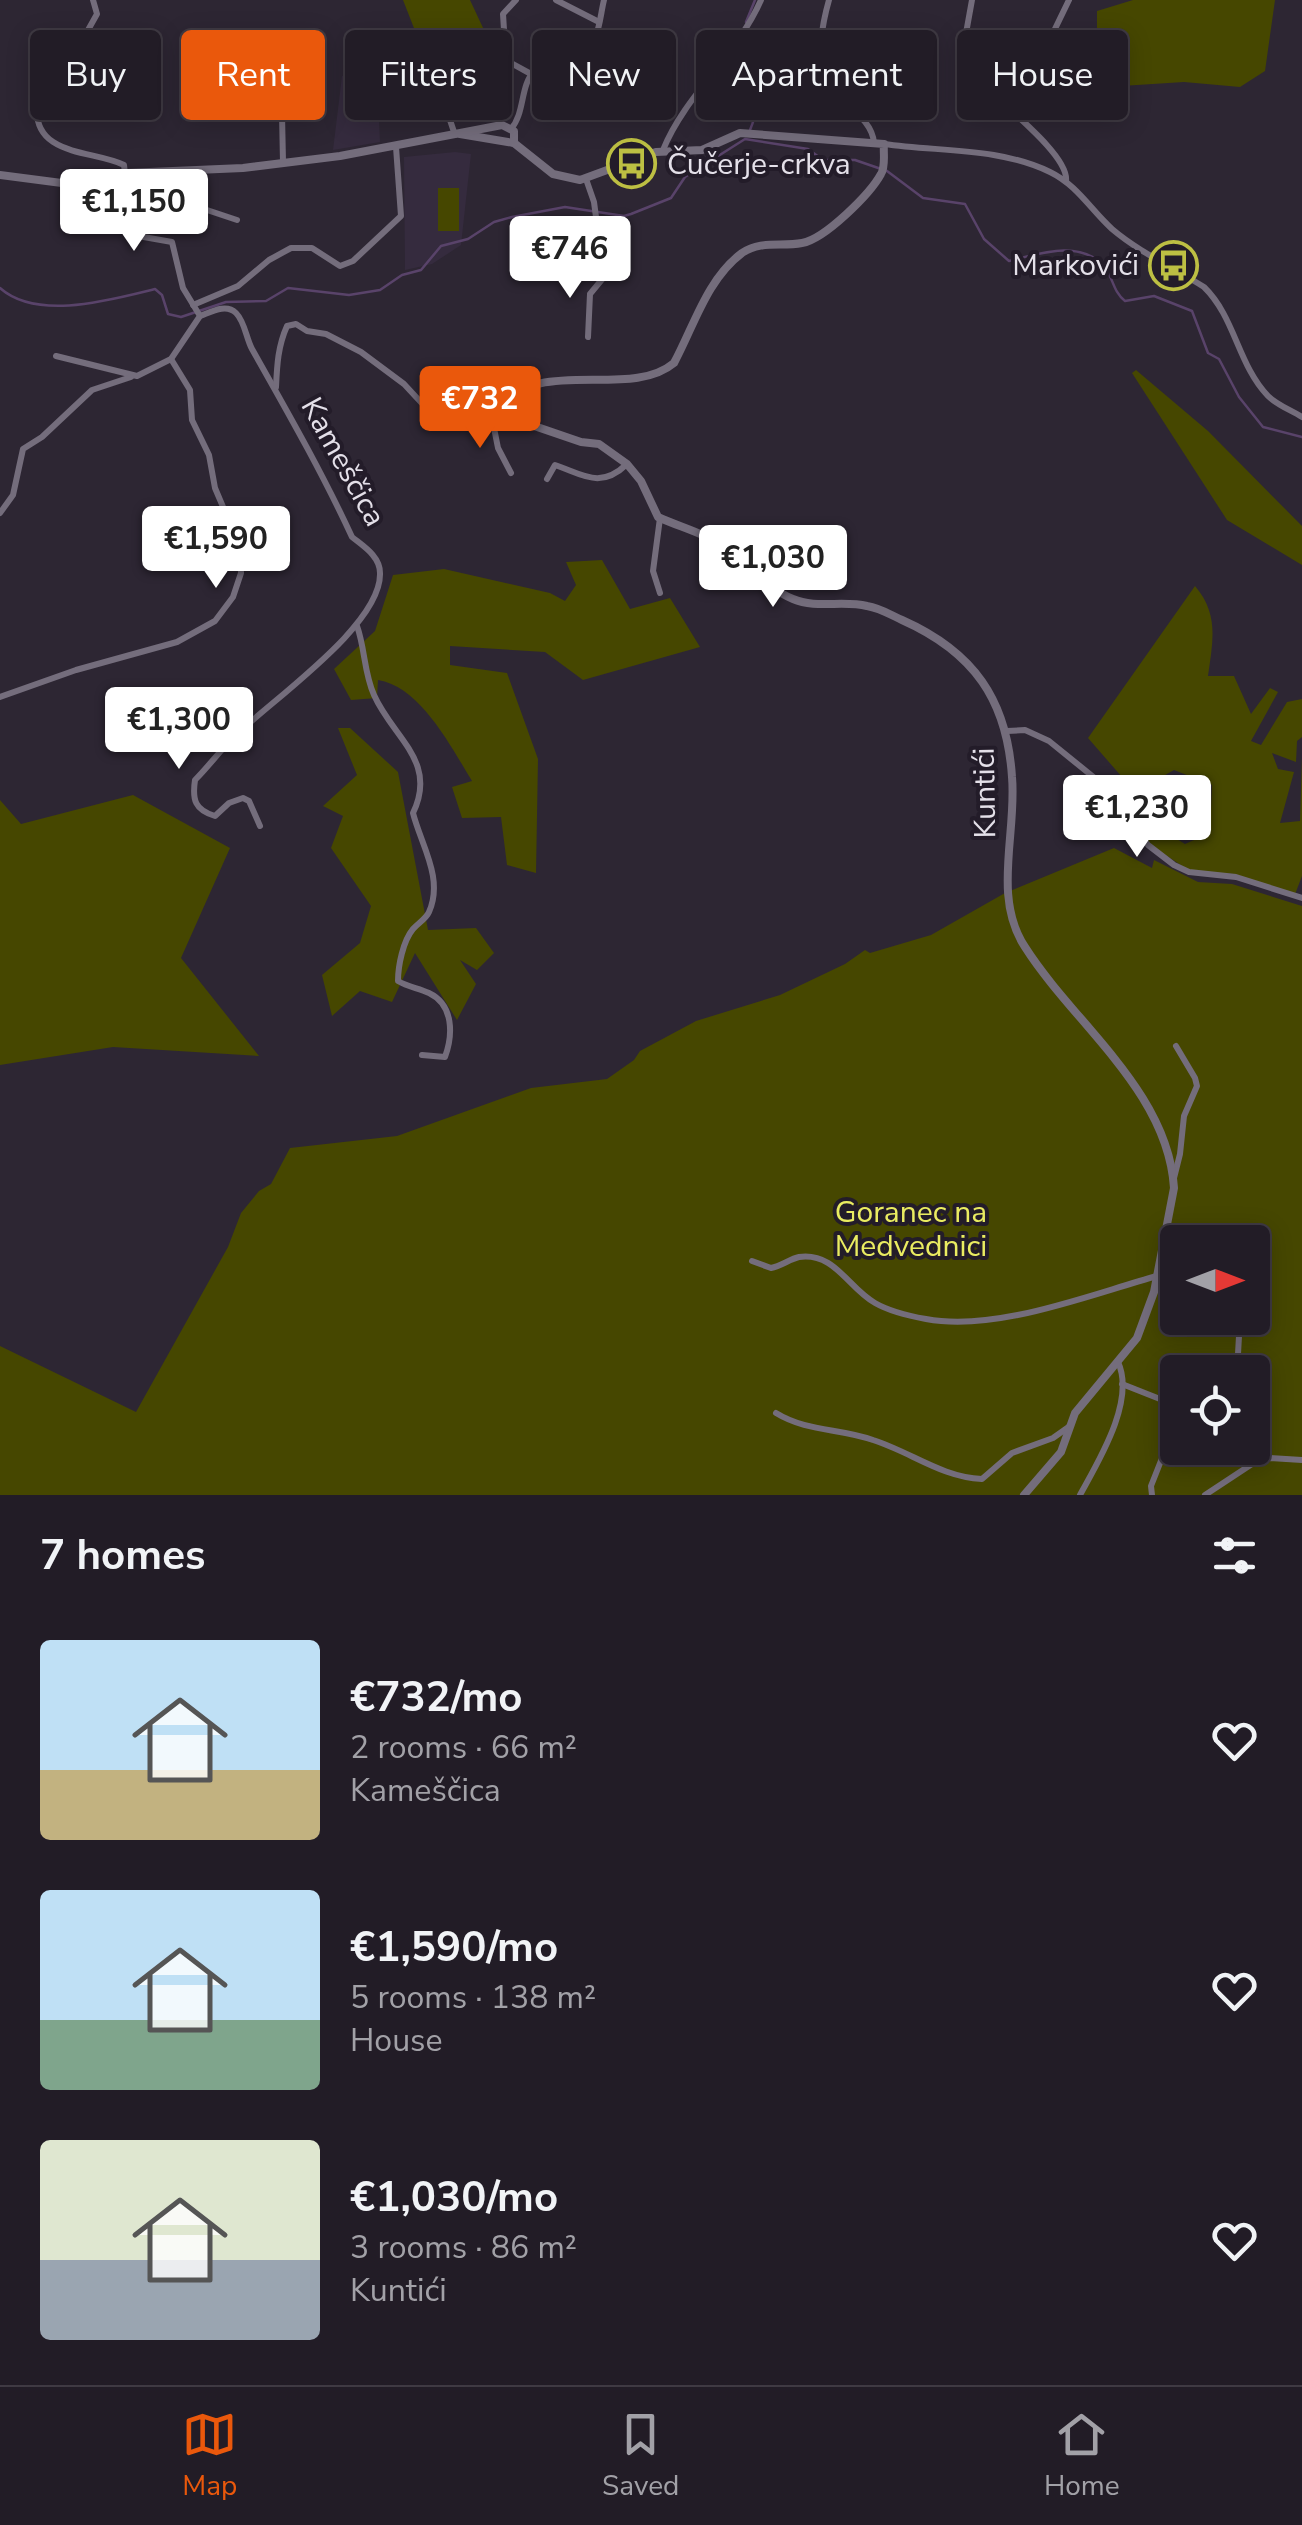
<!DOCTYPE html>
<html lang="en">
<head>
<meta charset="utf-8">
<style>
	:root { --surface:#221c26; --page:#2a252e; --text:#f1f3f6; --muted:#a2a1a7; --line:#3f3a43; --accent:#ea580c }
	body { margin:0; font-family:"Nunito Sans",sans-serif; background:var(--page); color:var(--text); height:100vh; display:flex; flex-direction:column; font-size:38px; white-space:nowrap }
	* { box-sizing:border-box; margin:0 }
	p { font-size:32px; color:var(--muted) }
	.icon { flex:none; width:55px; height:55px; fill:none; stroke:currentColor; stroke-width:2; stroke-linecap:round; stroke-linejoin:round }
	.map { position:relative; height:1495px; overflow:hidden }
	.sheet { display:flex; flex-direction:column; background:var(--surface); flex:1 }
	.sheet>* { flex:none }
	.top-card { position:absolute; left:30px; top:30px; width:1242px; height:90px; display:flex; gap:20px }
	.needle { width:65px; rotate:90deg }
	.buttons { position:absolute; left:1160px; top:1225px; display:grid; gap:20px }
	.buttons a { display:grid; place-items:center; width:110px; height:110px; border-radius:10px; background:var(--surface); box-shadow:0 5px 25px #0003,0 0 0 2px var(--line); font-size:50px }
	.price { position:absolute; translate:-50% -85px; padding:0 22px; border-radius:10px; background:#fff; color:#222; font-size:32px; line-height:65px; filter:drop-shadow(0 2px 5px #0008) }
	.price::after { content:''; position:absolute; left:50%; top:60px; width:30px; height:22px; margin-left:-15px; background:inherit; clip-path:polygon(0 0,100% 0,50% 100%) }
	.price.selected { background:var(--accent); color:#fff }
	ul { padding:0; list-style:none }
	li { display:flex; align-items:center; gap:30px; height:250px; padding:0 40px }
	li span { display:grid; place-items:center; flex:none; width:280px; height:200px; border-radius:10px; color:#555 }
	li>.icon { margin-inline-start:auto }
	span .icon { width:120px; height:120px; fill:#fffc; stroke-width:1 }
	li b { font-size:42px }
	h2 { display:flex; justify-content:space-between; align-items:center; height:120px; padding:0 40px; font-size:42px }
	.tag { padding:0 35px; border-radius:10px; background:var(--surface); box-shadow:0 5px 25px #0003,0 0 0 2px var(--line); font-size:35px; line-height:90px }
	.tag.selected { background:var(--accent); color:#fff }
	.tab-bar { display:flex; justify-content:space-around; align-items:center; height:140px; border-top:2px solid var(--line); background:var(--surface); font-size:28px; color:var(--muted) }
	.tab-bar a { display:grid; justify-items:center; gap:5px }
	.tab-bar .selected { color:var(--accent) }
	.map>svg:first-child { display:block }
</style>
</head>
<body>
<div class="map">
<svg width="1302" height="1495" viewBox="0 0 1302 1495">
	<rect width="100%" height="100%" fill="#2d2633"/>
	<!-- built -->
	<g fill="#352b3e">
		<polygon points="342,76 377,77 380,142 333,150"/>
		<polygon points="455,152 471,154 461,245 432,264 405,270 404,157"/>
	</g>
	<!-- green -->
	<g fill="#464700" fill-rule="evenodd">
		<polygon points="403,0 470,0 491,45 428,64"/>
		<polygon points="1133,0 1275,0 1265,71 1240,87 1184,82 1043,91 1060,70 1097,64 1097,11"/>
		<rect x="438" y="188" width="21" height="43"/>
		<polygon points="1136,370 1208,431 1302,526 1302,565 1227,520 1132,373"/>
		<path d="M 602,560 L 630,609 L 670,598 L 700,647 L 583,680 L 545,652 L 450,646 L 450,665 L 507,673 L 538,759 L 536,873 L 507,865 L 501,817 L 462,818 L 452,787 L 472,781 C 451,747 421,687 378,680 L 377,698 L 351,700 L 334,669 L 375,631 L 393,575 L 444,569 L 550,593 L 565,601 L 576,585 L 566,562 Z"/>
		<path d="M 1195,586 C 1219,614 1213,641 1208,676 L 1234,676 L 1251,714 L 1270,688 L 1278,692 L 1251,741 L 1261,745 L 1287,702 L 1302,699 L 1302,737 L 1297,741 L 1296,762 L 1272,753 L 1278,769 L 1294,772 L 1280,823 L 1300,821 L 1302,757 L 1302,876 L 1294,897 L 1234,874 L 1190,871 L 1144,841 L 1134,823 L 1146,826 L 1148,838 L 1156,839 L 1164,831 L 1185,844 L 1210,833 L 1212,785 L 1174,770 L 1135,792 L 1088,738 Z"/>
		<polygon points="338,728 350,728 398,772 428,930 476,928 494,953 477,970 460,960 476,984 457,1020 415,953 392,1002 360,991 332,1016 322,975 360,943 371,906 331,848 343,816 323,806 357,775"/>
		<polygon points="133,795 230,848 181,958 259,1056 113,1047 0,1065 0,800 21,824"/>
		<path d="M 1114,848 L 1152,868 L 1154,860 L 1198,882 L 1232,884 L 1302,906 L 1302,1495 L 0,1495 L 0,1346 L 136,1412 L 228,1247 L 241,1213 L 259,1191 L 271,1184 L 290,1148 L 397,1136 L 531,1088 L 607,1079 L 634,1060 L 640,1051 L 696,1021 L 780,995 L 845,964 L 865,950 L 870,953 L 931,935 L 1005,893 ZM 1178,1242 L 1252,1242 L 1252,1318 L 1178,1318 ZM 1178,1372 L 1252,1372 L 1252,1448 L 1178,1448 Z"/>
	</g>
	<g fill="none" stroke-linecap="round" stroke-linejoin="round">
		<!-- stream -->
		<g stroke="#59436a" stroke-width="2.5">
			<polyline points="746,22 755,0"/>
			<path d="M 739,84 C 755,98 759,110 750,130"/>
			<path d="M 0,288 C 37,321 110,300 155,289 L 162,295 L 168,314 L 181,317 L 226,302 L 266,301 L 288,288 L 349,295 L 380,290 L 402,275 L 421,270 L 441,246 L 468,239 L 494,222 L 512,217 L 565,207 L 624,216 L 631,214 L 671,198 L 685,177 L 745,139 L 808,149 L 823,160 L 855,160 L 887,171 L 923,198 L 965,204 L 984,239 L 1009,261 C 1038,254 1079,239 1104,266 C 1113,277 1113,292 1125,301 L 1154,296 L 1192,311 L 1208,353 L 1219,359 L 1239,397 L 1263,427 L 1302,437"/>
		</g>
		<!-- minor -->
		<g stroke="#746d7c" stroke-width="6">
			<polyline points="556,0 599,22"/>
			<path d="M 829,0 C 823,21 815,60 826,80 C 838,103 872,116 874,143"/>
			<path d="M 972,0 L 961,61 C 980,89 1070,151 1066,181"/>
			<polyline points="1053,33 1069,0"/>
			<polyline points="494,56 504,30 503,14 516,0"/>
			<path d="M 511,129 C 525,113 520,86 534,71 C 552,53 584,62 595,38 C 600,27 601,12 604,0"/>
			<polyline points="455,135 438,84 452,69 500,57 531,74"/>
			<path d="M 884,144 C 940,152 998,147 1050,172 C 1077,185 1091,210 1112,229 C 1139,252 1174,268 1204,287 C 1235,317 1238,365 1268,396 C 1277,405 1291,410 1302,417"/>
			<path d="M 663,150 C 685,95 737,55 761,0"/>
			<polyline points="283,162 282,114 296,69"/>
			<polyline points="586,179 594,202 604,277 590,294 588,337"/>
			<polyline points="66,185 70,190 174,199 237,220"/>
			<polyline points="193,305 238,286 269,260 291,248 312,248 340,266 353,261 401,216 396,147"/>
			<path d="M 200,316 C 211,312 226,303 236,313 C 245,322 246,338 252,349 C 287,411 322,472 352,537 C 363,546 380,556 380,573 C 382,626 267,703 232,739 C 219,752 208,767 195,780 C 192,800 195,810 215,816 L 229,803 L 243,798 L 249,801 L 260,826"/>
			<path d="M 56,356 L 137,376 L 171,359 L 200,316 L 183,288 L 172,242 L 138,236 L 132,231 L 124,165 C 94,150 33,157 37,106 L 47,96 L 84,85 L 78,48 L 97,14 L 93,0"/>
			<path d="M 276,387 C 277,365 278,346 287,326 L 296,324 L 307,331 L 326,334 L 361,352 L 404,384 L 430,412 L 447,421 L 492,418 L 500,413"/>
			<polyline points="492,418 498,448 511,473"/>
			<path d="M 547,479 L 555,465 C 582,474 600,490 627,464"/>
			<polyline points="0,513 13,495 23,449 42,437 92,390 131,377"/>
			<polyline points="660,593 653,571 660,518"/>
			<path d="M 357,626 C 365,648 364,673 374,695 C 393,738 438,761 413,813 C 421,845 444,878 429,912 C 426,919 418,923 413,929 C 403,941 398,966 398,981 C 408,987 418,988 429,993 C 454,1005 453,1035 445,1057 L 422,1055"/>
			<polyline points="0,697 76,670 177,642 215,621 233,597 241,573 240,547 215,488 209,455 192,420 190,390 171,359"/>
			<polyline points="1007,731 1025,730 1049,741 1107,788 1148,845 1174,865 1189,872 1236,877 1302,898"/>
			<polyline points="1174,1178 1180,1154 1184,1116 1197,1086 1195,1078 1176,1046"/>
			<path d="M 752,1261 L 771,1268 C 781,1266 790,1259 799,1257 C 835,1252 848,1288 875,1303 C 889,1311 909,1316 926,1319 C 997,1332 1088,1295 1157,1276"/>
			<polyline points="1155,1291 1178,1272"/>
			<polyline points="1237,1372 1240,1318"/>
			<polyline points="1122,1384 1160,1399 1167,1407 1166,1448 1151,1486 1152,1495"/>
			<path d="M 776,1413 C 807,1432 840,1428 873,1440 C 911,1452 941,1477 982,1479 L 1012,1453 L 1053,1438 L 1070,1426"/>
			<polyline points="1252,1448 1252,1464 1270,1458 1302,1460"/>
			<path d="M 1080,1495 C 1098,1462 1136,1401 1118,1362"/>
			<polyline points="1205,1495 1252,1464"/>
		</g>
		<!-- tertiary -->
		<g stroke="#746d7c" stroke-width="8">
			<path d="M 460,134 L 514,143 L 553,174 L 580,180 L 656,152 L 702,150 L 740,133 L 884,144 C 883,153 886,166 881,174 C 870,194 825,239 802,243 C 781,247 761,240 742,253 C 707,279 694,326 674,363 C 630,400 539,356 498,408 L 505,416 L 581,442 L 599,444 L 627,464 L 641,481 L 658,517 C 682,528 705,533 727,549 C 748,564 768,589 793,599 C 816,609 843,600 867,606 C 880,608 891,615 902,620 C 974,652 1007,700 1012,777 C 1017,833 992,897 1025,947 C 1074,1024 1168,1091 1174,1188 L 1154,1292 L 1137,1338 L 1075,1413 L 1061,1452 L 1024,1495"/>
			<polyline points="0,175 77,185 126,173 243,168 340,156 502,125 514,131 514,143"/>
		</g>
	</g>
	<!-- icons -->
	<defs>
		<symbol id="bus-ring" viewBox="-11 -11 22 22"><circle r="9.5" fill="#231c29" stroke="#bdbf43" stroke-width="1.5"/><path d="M-5-6H5V4H4V6H2V4H-2V6H-4V4H-5ZM-3.5-4V0h7V-4ZM-3.5 1.2v1.5H-2V1.2ZM2 1.2v1.5H3.5V1.2Z" fill="#bdbf43"/></symbol>
	</defs>
	<g fill-rule="evenodd">
		<use href="#bus-ring" x="604" y="136" width="55" height="55"/>
		<use href="#bus-ring" x="1146" y="238" width="55" height="55"/>
	</g>
	<g text-anchor="middle" dominant-baseline="central" stroke-width="8" stroke-linejoin="round" paint-order="stroke">
		<!-- poi labels -->
		<g font-size="30" fill="#e4e0e9" stroke="#231c29" text-anchor="start">
			<text x="667" y="164">Čučerje-crkva</text>
			<text x="1139" y="265" text-anchor="end">Markovići</text>
		</g>
		<!-- street labels -->
		<g font-size="30" fill="#e4e0e9" stroke="#231c29">
			<text transform="translate(343 462) rotate(61)">Kameščica</text>
			<text transform="translate(985 793) rotate(-91)">Kuntići</text>
		</g>
		<!-- park labels -->
		<g font-size="30" fill="#eaec61" stroke="#231c29">
			<text x="911" y="1212">Goranec na<tspan x="911" dy="34">Medvednici</tspan></text>
		</g>
	</g>
</svg>
<div class="buttons">
<a><svg class="needle" viewBox="-14 -14 28 28"><path d="M0-13l5 13h-10z" fill="#e53935"/><path d="M0 13l5-13h-10z" fill="#a2a1a7"/></svg></a>
<a><svg class="icon" aria-label="locate" viewBox="0 0 24 24"><circle cx="12" cy="12" r="6"/><path d="M12 2v4M12 18v4M2 12h4M18 12h4"/></svg></a>
</div>
<b class="price" style="left:134px;top:254px">€1,150</b>
<b class="price" style="left:570px;top:301px">€746</b>
<b class="price selected" style="left:480px;top:451px">€732</b>
<b class="price" style="left:216px;top:591px">€1,590</b>
<b class="price" style="left:773px;top:610px">€1,030</b>
<b class="price" style="left:179px;top:772px">€1,300</b>
<b class="price" style="left:1137px;top:860px">€1,230</b>
<div class="top-card">
<a class="tag">Buy</a>
<a class="tag selected">Rent</a>
<a class="tag">Filters</a>
<a class="tag">New</a>
<a class="tag">Apartment</a>
<a class="tag">House</a>
</div>
</div>
<section class="sheet">
<h2>7 homes<svg class="icon" aria-label="filters" viewBox="0 0 24 24"><path d="M4 7h16M4 17h16"/><circle cx="9" cy="7" r="2"/><circle cx="15" cy="17" r="2"/></svg></h2>
<ul>
<li><span style="background:linear-gradient(#bfe0f5 65%,#c2b280 0)"><svg class="icon" aria-label="home" viewBox="0 0 24 24"><path d="M3 11l9-7 9 7M6 9v11h12V9"/></svg></span><div><b>€732/mo</b><p>2 rooms · 66 m²</p><p>Kameščica</p></div><svg class="icon" aria-label="heart" viewBox="0 0 24 24"><path d="M12 20l-8-8c-3-5 5-10 8-4 3-6 11-1 8 4z"/></svg></li>
<li><span style="background:linear-gradient(#bfe0f5 65%,#7fa58c 0)"><svg class="icon" aria-label="home" viewBox="0 0 24 24"><path d="M3 11l9-7 9 7M6 9v11h12V9"/></svg></span><div><b>€1,590/mo</b><p>5 rooms · 138 m²</p><p>House</p></div><svg class="icon" aria-label="heart" viewBox="0 0 24 24"><path d="M12 20l-8-8c-3-5 5-10 8-4 3-6 11-1 8 4z"/></svg></li>
<li><span style="background:linear-gradient(#dfe7d0 60%,#9aa5b1 0)"><svg class="icon" aria-label="home" viewBox="0 0 24 24"><path d="M3 11l9-7 9 7M6 9v11h12V9"/></svg></span><div><b>€1,030/mo</b><p>3 rooms · 86 m²</p><p>Kuntići</p></div><svg class="icon" aria-label="heart" viewBox="0 0 24 24"><path d="M12 20l-8-8c-3-5 5-10 8-4 3-6 11-1 8 4z"/></svg></li>
</ul>
</section>
<nav class="tab-bar">
<a class="selected"><svg class="icon" aria-label="map" viewBox="0 0 24 24"><path d="M3 6l6-2 6 2 6-2v14l-6 2-6-2-6 2zM9 4v14M15 6v14"/></svg>Map</a>
<a><svg class="icon" aria-label="saved" viewBox="0 0 24 24"><path d="M7 4h10v16l-5-4-5 4z"/></svg>Saved</a>
<a><svg class="icon" aria-label="home" viewBox="0 0 24 24"><path d="M3 11l9-7 9 7M6 9v11h12V9"/></svg>Home</a>
</nav>
</body>
</html>
